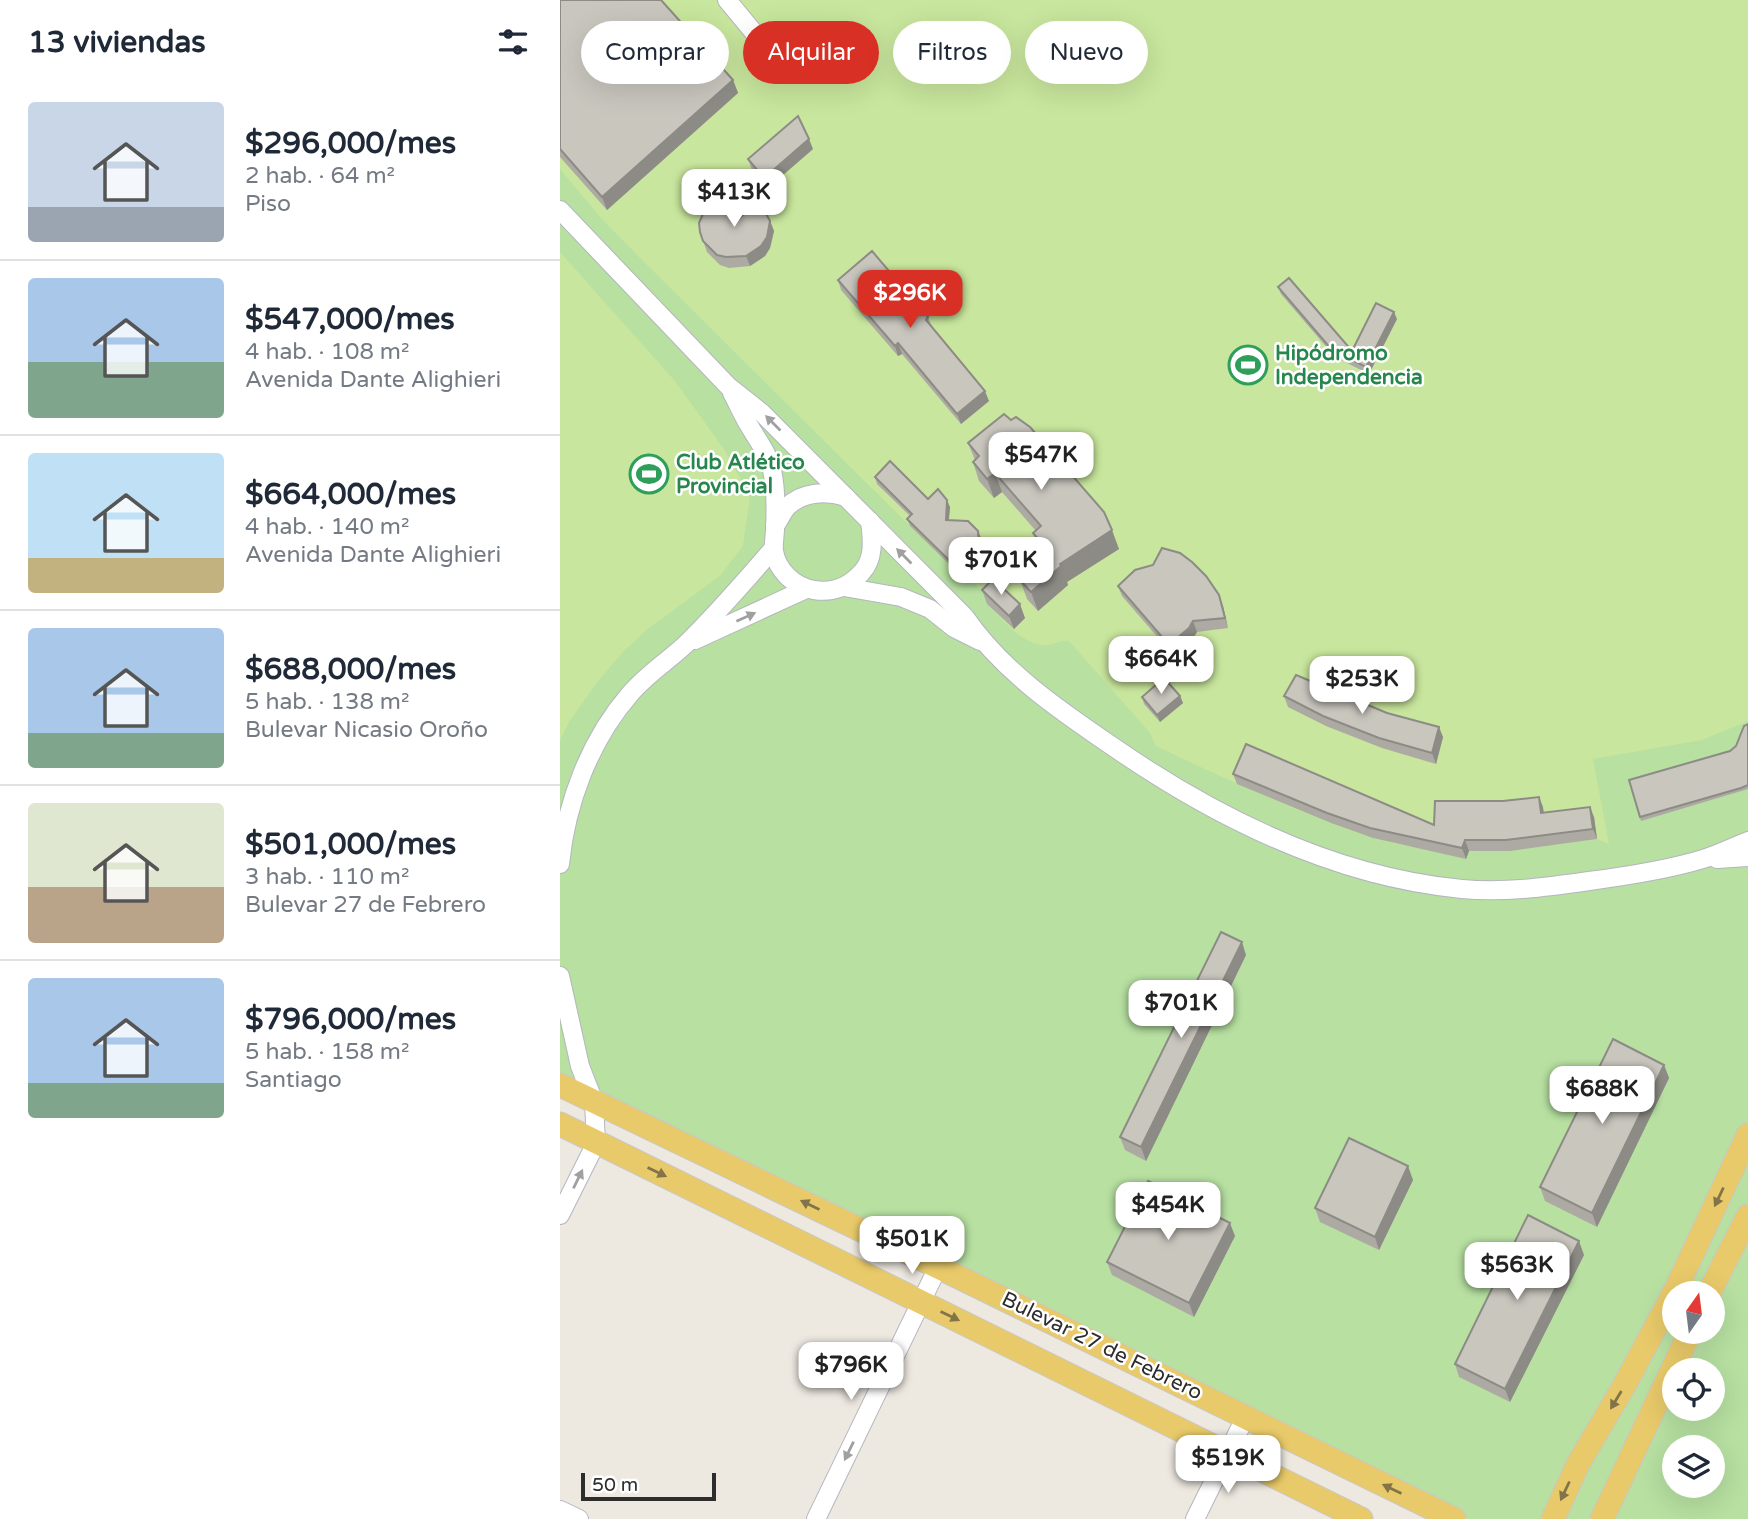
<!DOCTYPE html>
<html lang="es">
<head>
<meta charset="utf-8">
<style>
	:root { --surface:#fff; --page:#f2f2f3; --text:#1f2937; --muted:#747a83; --line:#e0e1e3; --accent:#d93025 }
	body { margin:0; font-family:"Varela Round",sans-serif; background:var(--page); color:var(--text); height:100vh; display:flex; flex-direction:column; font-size:26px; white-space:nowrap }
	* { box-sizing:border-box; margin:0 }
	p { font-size:23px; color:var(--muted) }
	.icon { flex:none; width:38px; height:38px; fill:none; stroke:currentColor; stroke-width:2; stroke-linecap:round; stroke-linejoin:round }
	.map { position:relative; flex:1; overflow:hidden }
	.details { display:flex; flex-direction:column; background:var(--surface); width:560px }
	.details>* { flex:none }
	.guide { position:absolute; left:21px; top:21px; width:665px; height:63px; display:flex; gap:14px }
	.needle { width:46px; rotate:14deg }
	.controls { position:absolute; left:1102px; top:1281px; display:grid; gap:14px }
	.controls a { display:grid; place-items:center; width:63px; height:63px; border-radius:50%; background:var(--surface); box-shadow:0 7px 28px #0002; font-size:35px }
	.scale { position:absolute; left:21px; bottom:18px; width:135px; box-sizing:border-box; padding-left:7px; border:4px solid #2d2d2d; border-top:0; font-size:19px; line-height:24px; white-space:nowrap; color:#2d2d2d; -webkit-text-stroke:5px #fff; paint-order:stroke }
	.price { position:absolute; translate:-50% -60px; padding:0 16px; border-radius:14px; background:#fff; color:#222; font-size:23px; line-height:46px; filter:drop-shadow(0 2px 4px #0008) }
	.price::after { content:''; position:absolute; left:50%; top:42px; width:21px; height:16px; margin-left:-10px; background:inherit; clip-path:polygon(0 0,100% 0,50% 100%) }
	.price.on { background:var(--accent); color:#fff }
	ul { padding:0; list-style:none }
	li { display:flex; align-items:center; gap:21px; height:175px; padding:0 28px }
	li+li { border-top:2px solid var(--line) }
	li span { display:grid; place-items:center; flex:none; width:196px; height:140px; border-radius:7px; color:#555 }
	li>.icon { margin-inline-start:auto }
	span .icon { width:84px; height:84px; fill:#fffc; stroke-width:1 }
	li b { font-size:30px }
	h2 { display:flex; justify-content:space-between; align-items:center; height:84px; padding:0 28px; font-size:30px }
	.pill { padding:0 24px; border-radius:32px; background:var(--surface); box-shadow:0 7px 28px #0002; font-size:24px; line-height:63px }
	.pill.on { background:var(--accent); color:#fff }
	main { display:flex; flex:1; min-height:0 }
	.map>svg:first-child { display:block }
</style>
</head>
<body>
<main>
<section class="details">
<h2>13 viviendas<svg class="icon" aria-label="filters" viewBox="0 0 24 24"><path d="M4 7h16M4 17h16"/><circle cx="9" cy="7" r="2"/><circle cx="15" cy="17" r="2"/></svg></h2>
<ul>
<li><span style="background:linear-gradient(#c9d6e8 75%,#9aa5b1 0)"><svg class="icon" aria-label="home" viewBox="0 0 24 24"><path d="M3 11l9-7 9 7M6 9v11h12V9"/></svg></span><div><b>$296,000/mes</b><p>2 hab. · 64 m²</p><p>Piso</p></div></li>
<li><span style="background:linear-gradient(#a9c7e8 60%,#7fa58c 0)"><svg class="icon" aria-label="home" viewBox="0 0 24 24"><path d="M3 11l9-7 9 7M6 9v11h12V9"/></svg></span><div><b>$547,000/mes</b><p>4 hab. · 108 m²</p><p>Avenida Dante Alighieri</p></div></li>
<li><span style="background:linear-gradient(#bfe0f5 75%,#c2b280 0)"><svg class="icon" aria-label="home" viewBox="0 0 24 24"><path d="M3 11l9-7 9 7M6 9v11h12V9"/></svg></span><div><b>$664,000/mes</b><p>4 hab. · 140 m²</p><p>Avenida Dante Alighieri</p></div></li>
<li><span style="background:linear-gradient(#a9c7e8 75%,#7fa58c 0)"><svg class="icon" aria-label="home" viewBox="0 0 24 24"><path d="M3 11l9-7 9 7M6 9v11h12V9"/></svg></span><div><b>$688,000/mes</b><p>5 hab. · 138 m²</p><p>Bulevar Nicasio Oroño</p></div></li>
<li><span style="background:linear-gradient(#dfe7d0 60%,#b9a48a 0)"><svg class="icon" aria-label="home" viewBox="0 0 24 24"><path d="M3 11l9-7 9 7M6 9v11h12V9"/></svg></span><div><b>$501,000/mes</b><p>3 hab. · 110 m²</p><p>Bulevar 27 de Febrero</p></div></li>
<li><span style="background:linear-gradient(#a9c7e8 75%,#7fa58c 0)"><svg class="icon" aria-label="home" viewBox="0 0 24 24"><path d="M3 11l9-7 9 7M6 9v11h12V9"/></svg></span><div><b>$796,000/mes</b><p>5 hab. · 158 m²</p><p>Santiago</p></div></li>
</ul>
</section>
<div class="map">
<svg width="1188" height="1519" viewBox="0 0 1188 1519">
	<rect width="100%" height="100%" fill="#ede8e0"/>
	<!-- green -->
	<path fill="#b7e0a1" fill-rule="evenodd" d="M 0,0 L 1188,0 L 1188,1519 L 894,1519 L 0,1085 ZM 1115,1293 L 1153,1293 L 1153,1332 L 1115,1332 ZM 1115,1370 L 1153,1370 L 1153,1409 L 1115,1409 ZM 1115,1447 L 1153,1447 L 1153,1486 L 1115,1486 Z"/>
	<!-- pitch -->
	<g fill="#c8e69d">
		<path d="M 0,0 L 1188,0 L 1188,721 L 1142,740 L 1033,759 L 1049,844 L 1037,839 C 984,846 930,855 876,850 C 826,846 779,827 733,808 C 687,788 641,768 596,746 L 590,733 L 509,641 C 499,639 492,647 482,645 C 460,643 442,618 427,604 L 430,600 L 405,574 L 402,577 L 376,552 L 79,257 L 40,217 L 0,169 Z"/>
		<polygon points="0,252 115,381 166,452 190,497 183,546 160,576 89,628 64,651 38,681 9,722 0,741"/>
	</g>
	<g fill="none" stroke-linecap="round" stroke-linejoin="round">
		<defs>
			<g id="minor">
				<polyline points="167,0 201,41"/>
				<path d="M 0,210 L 168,386 L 202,413 L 405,617 C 442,671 499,710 552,746 C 656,818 774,877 902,889 C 944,893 987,887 1029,881 C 1067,876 1107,870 1143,859 C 1159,854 1173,847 1188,841"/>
				<path d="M 172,393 C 178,404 183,416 190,427 C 198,441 208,453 212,470 C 216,488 216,510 215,529 C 215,536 213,544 214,551 C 217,570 234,587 254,590 C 272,593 289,587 302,572 C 315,558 312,538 310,521"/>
				<path d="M 215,526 C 219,520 223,512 227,507 C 243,491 267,491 286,497"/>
				<polyline points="284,587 341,597 370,609 394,628 420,641"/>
				<polyline points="135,640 246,589"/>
				<polyline points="1157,859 1188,857"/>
				<path d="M 0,864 C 6,803 30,740 70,694 C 87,674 108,661 126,644 C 157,614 185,581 213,549"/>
				<polyline points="0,976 20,1066 34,1102 36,1143 0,1215"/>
				<polyline points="0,1510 19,1519"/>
				<polyline points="256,1519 378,1267"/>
				<polyline points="635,1519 686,1416"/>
			</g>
			<g id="major">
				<polyline points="0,1085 378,1267 894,1519"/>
				<polyline points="0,1124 801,1519"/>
				<polyline points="1149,1293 1188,1216"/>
				<polyline points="993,1519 1018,1464 1064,1386 1117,1287 1188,1135"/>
				<polyline points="1042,1519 1130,1332"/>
			</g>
		</defs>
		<!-- minor casing -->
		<use href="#minor" stroke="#b4b6bf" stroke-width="20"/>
		<!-- major casing -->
		<use href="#major" stroke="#c8c8c8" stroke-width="25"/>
		<!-- minor -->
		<use href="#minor" stroke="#fff" stroke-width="18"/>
		<!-- major -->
		<use href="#major" stroke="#e9ca6a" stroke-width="23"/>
	</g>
	<!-- wall -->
	<g fill="#adaaa3">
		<polygon points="0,0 173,80 178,93 47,210 0,157"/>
		<polygon points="253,149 208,188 192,170 188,159"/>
		<polygon points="175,199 178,209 178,219 210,221 214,231 210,248 205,256 190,266 169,268 160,265 147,252 140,232"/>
		<polygon points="278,280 368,317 372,327 429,401 401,424 342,354 338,356 281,290"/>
		<polygon points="718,287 792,351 837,319 809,374 775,357 721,294"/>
		<polygon points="408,443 559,549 507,582 508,585 478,611 467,599 460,580 486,558 480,552 473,533 476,531 442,492 434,498 419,481 413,462 415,460"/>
		<polygon points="315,477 390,507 389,520 418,531 421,538 421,551 411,561 411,568 402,577 350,526 347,519 350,516 317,484"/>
		<polygon points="558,586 659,595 663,606 668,628 637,632 633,638 613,655 562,596"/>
		<polygon points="422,590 465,618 454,629 427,604"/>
		<polygon points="620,696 623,703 600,722 584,704 582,697"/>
		<polygon points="724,696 883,737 876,764 822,748 766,726 728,707"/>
		<polygon points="1188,724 1188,789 1081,821 1069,780 1170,751 1176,746"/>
		<polygon points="673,774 874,825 943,801 979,797 984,813 1034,817 1037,839 950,851 909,851 906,859 813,838 771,823 677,784"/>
		<polygon points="686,955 586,1161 565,1150 560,1137"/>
		<polygon points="1104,1065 1109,1078 1037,1227 985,1201 980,1187"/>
		<polygon points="853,1180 819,1250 760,1222 755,1208"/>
		<polygon points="675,1236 634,1317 552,1275 547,1262"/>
		<polygon points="1024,1255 950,1402 899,1377 895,1364"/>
	</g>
	<!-- shaded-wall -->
	<g fill="#8d8b85">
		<polygon points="173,80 178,93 47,210 42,197"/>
		<polygon points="249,139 253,149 208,188 204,178"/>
		<polygon points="175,199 178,209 178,233 175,223"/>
		<polygon points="210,221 214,231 210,248 205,256 190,266 186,256"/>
		<polygon points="834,312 837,319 809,374 806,367"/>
		<polygon points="338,343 342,354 338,356 335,346"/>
		<polygon points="425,391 429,401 401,424 397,414"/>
		<polygon points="435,473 442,492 434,498 427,479"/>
		<polygon points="387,500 390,507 388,527 386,520"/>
		<polygon points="552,530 559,549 507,582 508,585 478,611 471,592 500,564"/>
		<polygon points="418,531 421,538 421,551 411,561 411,568 402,577 399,570 408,554"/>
		<polygon points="659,595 663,606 668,628 665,618"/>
		<polygon points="460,604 465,618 454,629 449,616"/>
		<polygon points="633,621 637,632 633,638 613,655 609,645"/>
		<polygon points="620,696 623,703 600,722 597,715"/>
		<polygon points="879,727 883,737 876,764 872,753"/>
		<polygon points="979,797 983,807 985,823 981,813"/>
		<polygon points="1030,807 1034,817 1037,839 1033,829"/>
		<polygon points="905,840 909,851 906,859 902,848"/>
		<polygon points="682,942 686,955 586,1161 581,1147"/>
		<polygon points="1104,1065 1109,1078 1037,1227 1032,1213"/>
		<polygon points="848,1166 853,1180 819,1250 815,1237"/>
		<polygon points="670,1223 675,1236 634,1317 629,1303"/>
		<polygon points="1019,1241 1024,1255 950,1402 945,1389"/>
	</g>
	<!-- building -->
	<g fill="#c9c6be" stroke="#8d8b85" stroke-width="2">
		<polygon points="0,0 101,0 173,80 42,197 0,149"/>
		<polygon points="238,116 249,139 204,178 188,159"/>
		<polygon points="175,199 175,223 198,199 210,221 207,237 201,246 186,256 166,257 157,255 143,241 140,232 139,223 146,207 156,200"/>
		<polygon points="312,251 368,317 366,320 425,391 397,414 338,343 335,346 278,280"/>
		<polygon points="729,278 792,351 816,303 834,312 806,367 772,350 718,287"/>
		<polygon points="444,414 451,420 456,417 470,427 544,512 552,530 500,564 501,566 471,592 460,580 491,554 473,533 481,526 435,473 427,479 413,462 419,456 408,443"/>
		<polygon points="330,461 368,499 378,489 387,500 386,520 408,521 418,531 419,544 408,554 408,561 399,570 347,519 352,514 315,477"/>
		<polygon points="602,548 620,553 632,562 646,576 659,595 665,618 633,621 629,628 609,645 558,586 575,570 593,565"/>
		<polygon points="433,579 460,604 449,616 422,590"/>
		<polygon points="736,675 827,713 879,727 872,753 819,738 763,716 724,696"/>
		<polygon points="604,678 620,696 597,715 582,697"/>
		<polygon points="1188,724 1188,785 1181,788 1080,817 1069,780 1170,751 1176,746 1184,726"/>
		<polygon points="686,744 874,825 875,801 943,801 979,797 981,813 1030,807 1033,829 946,840 905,840 902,848 810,828 767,813 673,774"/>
		<polygon points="661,932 682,942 581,1147 560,1137"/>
		<polygon points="1053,1039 1104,1065 1032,1213 980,1187"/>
		<polygon points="789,1138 848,1166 815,1237 755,1208"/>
		<polygon points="588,1181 670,1223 629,1303 547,1262"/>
		<polygon points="968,1215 1019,1241 945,1389 895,1364"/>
	</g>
	<!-- one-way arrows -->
	<defs><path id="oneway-solid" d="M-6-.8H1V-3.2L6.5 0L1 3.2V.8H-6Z" transform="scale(1.75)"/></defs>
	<g fill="#a0a0a0">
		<use href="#oneway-solid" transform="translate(213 423) rotate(-135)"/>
		<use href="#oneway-solid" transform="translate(344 556) rotate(-135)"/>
		<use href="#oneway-solid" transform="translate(186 617) rotate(-24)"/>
		<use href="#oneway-solid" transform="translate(18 1179) rotate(-64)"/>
		<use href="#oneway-solid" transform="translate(289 1451) rotate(116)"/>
	</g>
	<g fill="#827448">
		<use href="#oneway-solid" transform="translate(97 1172) rotate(26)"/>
		<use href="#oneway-solid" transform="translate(1159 1197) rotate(115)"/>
		<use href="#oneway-solid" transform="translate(250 1205) rotate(-154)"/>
		<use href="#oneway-solid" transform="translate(390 1316) rotate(26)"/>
		<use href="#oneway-solid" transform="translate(1056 1400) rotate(121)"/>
		<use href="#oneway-solid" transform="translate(832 1489) rotate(-154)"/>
		<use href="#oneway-solid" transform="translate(1005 1491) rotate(115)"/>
	</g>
	<!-- icons -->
	<defs>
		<symbol id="stadium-ring" viewBox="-11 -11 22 22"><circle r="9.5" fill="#fff" stroke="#2e9e5b" stroke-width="1.5"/><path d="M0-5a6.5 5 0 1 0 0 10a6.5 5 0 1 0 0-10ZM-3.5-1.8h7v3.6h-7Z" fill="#2e9e5b"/></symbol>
	</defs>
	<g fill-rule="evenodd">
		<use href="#stadium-ring" x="666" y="343" width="44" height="44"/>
		<use href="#stadium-ring" x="67" y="452" width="44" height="44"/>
	</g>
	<g text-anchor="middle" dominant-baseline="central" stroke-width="5" stroke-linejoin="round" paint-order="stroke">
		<!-- leisure labels -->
		<g font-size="21" font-weight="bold" fill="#27864d" stroke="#fff" text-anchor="start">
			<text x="715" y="353">Hipódromo<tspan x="715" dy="24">Independencia</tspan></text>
			<text x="116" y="462">Club Atlético<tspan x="116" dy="24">Provincial</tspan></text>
		</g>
		<!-- street labels -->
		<g font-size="21" fill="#2d2d2d" stroke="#fff">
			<text transform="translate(542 1346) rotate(26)">Bulevar 27 de Febrero</text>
		</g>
	</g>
</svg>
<div class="controls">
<a><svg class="needle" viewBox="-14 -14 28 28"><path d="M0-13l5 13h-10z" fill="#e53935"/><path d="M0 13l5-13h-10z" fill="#747a83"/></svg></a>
<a><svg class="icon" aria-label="locate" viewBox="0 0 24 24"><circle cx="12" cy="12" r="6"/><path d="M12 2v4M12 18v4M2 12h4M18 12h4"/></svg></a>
<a><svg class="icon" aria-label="layers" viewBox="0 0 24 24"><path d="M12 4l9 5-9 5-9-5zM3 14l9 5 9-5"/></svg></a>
</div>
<div class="scale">50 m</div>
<b class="price" style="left:174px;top:229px">$413K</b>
<b class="price on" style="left:350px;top:330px">$296K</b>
<b class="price" style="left:481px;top:492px">$547K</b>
<b class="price" style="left:441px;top:597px">$701K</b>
<b class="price" style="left:601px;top:696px">$664K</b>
<b class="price" style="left:802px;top:716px">$253K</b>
<b class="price" style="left:621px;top:1040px">$701K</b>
<b class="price" style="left:1042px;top:1126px">$688K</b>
<b class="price" style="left:608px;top:1242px">$454K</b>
<b class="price" style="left:352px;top:1276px">$501K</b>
<b class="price" style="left:957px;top:1302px">$563K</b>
<b class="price" style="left:291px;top:1402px">$796K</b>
<b class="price" style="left:668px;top:1495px">$519K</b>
<div class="guide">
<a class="pill">Comprar</a>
<a class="pill on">Alquilar</a>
<a class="pill">Filtros</a>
<a class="pill">Nuevo</a>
</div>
</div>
</main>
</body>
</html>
